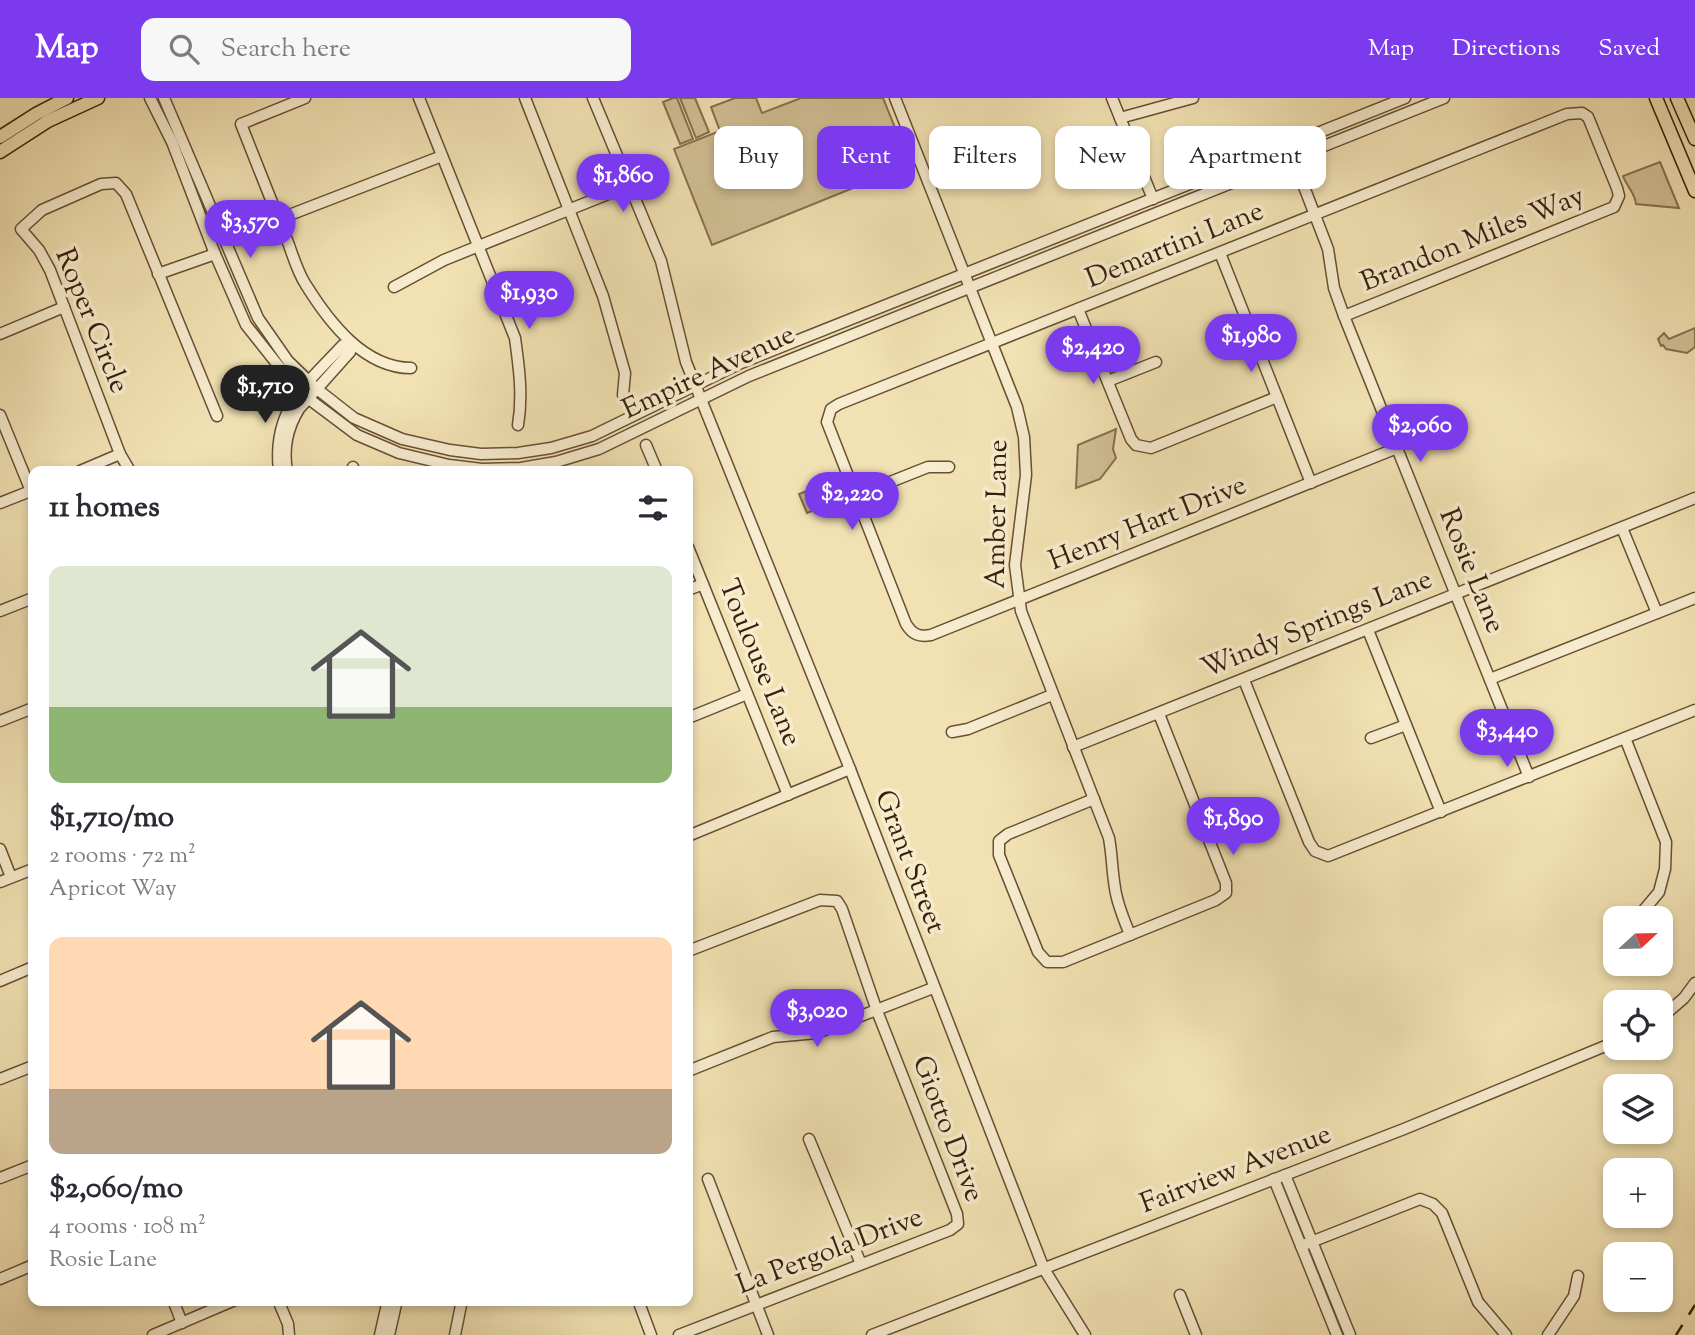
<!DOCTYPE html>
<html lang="en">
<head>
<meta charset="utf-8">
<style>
	:root { --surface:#fff; --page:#f7f7f7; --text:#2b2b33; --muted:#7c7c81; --accent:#7c3aed }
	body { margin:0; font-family:"Sorts Mill Goudy",serif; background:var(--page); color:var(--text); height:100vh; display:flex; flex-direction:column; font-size:26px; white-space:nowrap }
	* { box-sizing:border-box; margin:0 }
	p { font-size:23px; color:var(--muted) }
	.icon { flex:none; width:38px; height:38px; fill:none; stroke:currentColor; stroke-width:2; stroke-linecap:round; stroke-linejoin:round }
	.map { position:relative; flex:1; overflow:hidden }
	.drawer { position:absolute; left:28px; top:368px; width:665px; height:840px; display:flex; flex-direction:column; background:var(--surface); border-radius:14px; box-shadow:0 4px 10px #0003 }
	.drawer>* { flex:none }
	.hud { position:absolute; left:714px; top:28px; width:665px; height:63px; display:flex; gap:14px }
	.needle { width:46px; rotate:68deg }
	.fabs { position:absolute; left:1603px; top:808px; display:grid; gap:14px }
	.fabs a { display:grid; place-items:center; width:70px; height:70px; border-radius:14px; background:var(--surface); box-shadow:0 4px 10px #0003; font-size:35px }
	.price { position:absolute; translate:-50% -60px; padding:0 16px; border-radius:24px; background:var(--accent); color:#fff; font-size:23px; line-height:46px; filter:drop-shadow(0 2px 4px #0008) }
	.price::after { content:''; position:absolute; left:50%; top:42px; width:21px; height:16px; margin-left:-10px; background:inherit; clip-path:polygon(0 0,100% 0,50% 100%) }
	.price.on { background:#222; color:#fff }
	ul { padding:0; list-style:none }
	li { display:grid; align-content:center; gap:14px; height:371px; padding:0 21px }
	li span { display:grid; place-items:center; height:217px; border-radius:14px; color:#555 }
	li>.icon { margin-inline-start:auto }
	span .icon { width:126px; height:126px; fill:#fffc; stroke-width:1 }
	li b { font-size:30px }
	h2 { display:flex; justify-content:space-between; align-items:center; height:84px; padding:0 21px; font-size:30px }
	.chip { padding:0 24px; border-radius:14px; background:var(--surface); box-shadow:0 4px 10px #0003; font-size:24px; line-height:63px }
	.chip.on { background:var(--accent); color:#fff }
	header { display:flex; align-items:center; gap:42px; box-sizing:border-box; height:98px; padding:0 35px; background:var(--accent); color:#fff }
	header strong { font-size:33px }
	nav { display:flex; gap:38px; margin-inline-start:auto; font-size:24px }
	.search { width:490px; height:63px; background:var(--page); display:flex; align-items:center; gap:18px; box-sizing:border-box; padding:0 24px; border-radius:14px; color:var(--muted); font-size:26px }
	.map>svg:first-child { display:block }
</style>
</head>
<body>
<header>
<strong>Map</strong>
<div class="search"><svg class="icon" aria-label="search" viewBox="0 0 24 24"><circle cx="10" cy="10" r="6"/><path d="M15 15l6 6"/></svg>Search here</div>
<nav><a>Map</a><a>Directions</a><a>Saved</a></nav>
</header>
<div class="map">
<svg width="1695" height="1237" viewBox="0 0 1695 1237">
	<rect width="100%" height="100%" fill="#f2e2b3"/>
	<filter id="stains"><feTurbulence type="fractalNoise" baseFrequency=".00286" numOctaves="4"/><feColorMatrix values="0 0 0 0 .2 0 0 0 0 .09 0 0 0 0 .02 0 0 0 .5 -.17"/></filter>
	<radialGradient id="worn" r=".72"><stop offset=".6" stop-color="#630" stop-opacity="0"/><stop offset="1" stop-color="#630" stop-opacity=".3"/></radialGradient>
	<!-- green -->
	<g fill="#d3c196" stroke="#867050" stroke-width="2">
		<polygon points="673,0 677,0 693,41 680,46 663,4"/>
		<polygon points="680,0 695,0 709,34 696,40"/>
		<polygon points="735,0 756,0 762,15 801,0 883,0 910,67 712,147 674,51 720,33 711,9"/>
		<path d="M 1660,64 L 1679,110 L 1636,106 C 1635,95 1627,89 1623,78 Z"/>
		<polygon points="1695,230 1695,249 1687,255 1666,251 1663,247 1661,248 1658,241 1664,235 1669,241"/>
		<polygon points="1116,331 1113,351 1116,360 1100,381 1076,390 1078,347"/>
		<polygon points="837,381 845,400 807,415 799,396"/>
	</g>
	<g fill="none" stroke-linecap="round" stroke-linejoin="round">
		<defs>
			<g id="minor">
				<polyline points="150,0 172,44 215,156 246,227 277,266 309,301 357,337 399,355 449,367 482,371 521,370 556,364 599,351 749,278 1444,0"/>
				<polyline points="164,0 258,220 288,263 317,291 354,320 402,341 450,352 481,356 518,355 551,350 592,338 741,265 1405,0"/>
				<path d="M 305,0 L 241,26 C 256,63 270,100 285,137 C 292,153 296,172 306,187 C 329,224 364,270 411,270"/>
				<path d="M 419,0 L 515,240 C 519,269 523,298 518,327"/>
				<polyline points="525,0 603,198 625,275 623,297"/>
				<polyline points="593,0 661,163 686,264 850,671 1044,1171 1085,1237"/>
				<path d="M 895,0 L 1017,309 L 1024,339 L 1026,377 L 1015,467 L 1021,513 L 1109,740 C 1112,756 1112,773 1115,790 C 1117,806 1124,821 1130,837"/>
				<polyline points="1112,0 1153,101"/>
				<polyline points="1120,20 1193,0"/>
				<polyline points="1291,55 1328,151 1334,190 1344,218 1529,679"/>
				<polyline points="279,121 442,58"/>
				<polyline points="1220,155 1311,385"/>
				<polyline points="158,176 215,156"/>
				<polyline points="394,189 444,162 628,88"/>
				<polyline points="1078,211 1131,341 1136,347 1151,350 1277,299"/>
				<path d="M 1344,218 L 1614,109 L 1619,98 L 1617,90 L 1588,19 L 1582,15 L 1567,16 L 839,306 L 831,311 L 827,324 L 906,526 C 913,537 919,539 931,537 L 1397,350"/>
				<polyline points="0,236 64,209"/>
				<polyline points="1108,283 1156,264"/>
				<polyline points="0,317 31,393"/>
				<polyline points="646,347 657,373"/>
				<polyline points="353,369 353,373"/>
				<polyline points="80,373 120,356"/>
				<polyline points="130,373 120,356 50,172 39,152 21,131 42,112 101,86 116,85 126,96 217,318"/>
				<path d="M 279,373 C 272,311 305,288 343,247 L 353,246 L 350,254 L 299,311 C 288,329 283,351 287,373"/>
				<polyline points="855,398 928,369 949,369"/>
				<polyline points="0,405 33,392"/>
				<polyline points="1622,430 1657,515"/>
				<polyline points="688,449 788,697"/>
				<polyline points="688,492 703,486"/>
				<polyline points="0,513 33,500"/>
				<polyline points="1368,532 1441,714"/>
				<polyline points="1490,581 1695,500"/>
				<polyline points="1244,582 1309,744 1315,753 1328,758 1695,612"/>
				<polyline points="688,620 747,596"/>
				<polyline points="0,623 33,610"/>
				<polyline points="952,634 968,631 1052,597"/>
				<polyline points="1371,640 1406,627"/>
				<polyline points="1625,640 1666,744 1665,771 1659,794 1638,819"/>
				<polyline points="1073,649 1695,400"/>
				<polyline points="1094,701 1008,736 999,743 999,757 1038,854 1047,864 1063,864 1216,802 1226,795 1226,785 1159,616"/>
				<polyline points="688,738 850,671"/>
				<polyline points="0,751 11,779"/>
				<polyline points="0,784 33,771"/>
				<polyline points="0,883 33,869"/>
				<polyline points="1661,920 1684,900 1695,885"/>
				<polyline points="688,973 773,939 817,935 933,890"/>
				<polyline points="0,981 33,968"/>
				<polyline points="809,1041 861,1166"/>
				<polyline points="1285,1077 1350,1237"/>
				<polyline points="0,1080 33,1067"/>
				<polyline points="708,1081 768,1237"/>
				<polyline points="1274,1081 1337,1237"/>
				<polyline points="1301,1148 1420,1101 1433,1106 1442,1115 1478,1204 1506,1237"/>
				<polyline points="0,1181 33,1167"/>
				<polyline points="1180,1197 1196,1237"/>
				<polyline points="173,1202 182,1225"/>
				<polyline points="278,1202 288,1226 289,1237"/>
				<polyline points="638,1202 651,1237"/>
				<polyline points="153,1237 235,1202"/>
				<polyline points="380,1237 388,1202"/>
				<polyline points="389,1237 397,1202"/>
				<polyline points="455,1237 462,1202"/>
				<polyline points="679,1237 950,1132 958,1126 957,1116 877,913 842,811 837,803 820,802 688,853"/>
				<polyline points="872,1237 1404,1031 1615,944"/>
				<polyline points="1548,1237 1574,1198 1578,1178"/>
			</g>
			<g id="major">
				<polyline points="1656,0 1695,93"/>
				<polyline points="1677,0 1695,41"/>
				<polyline points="0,39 36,16 67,0"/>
				<polyline points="0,54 48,23 98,0"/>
			</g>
		</defs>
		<!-- minor casing -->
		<use href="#minor" stroke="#674f35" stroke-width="13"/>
		<!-- major casing -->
		<use href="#major" stroke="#391e0b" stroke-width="15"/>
		<!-- minor -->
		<use href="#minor" stroke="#f7ecce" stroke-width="10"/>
		<!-- major -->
		<use href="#major" stroke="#f2e2b3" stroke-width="12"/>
		<!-- rail -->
		<polyline stroke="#391e0b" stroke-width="2.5" stroke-dasharray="12 12" stroke-linecap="butt" points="1676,1237 1695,1207"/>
	</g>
	<g text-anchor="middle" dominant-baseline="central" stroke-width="7" stroke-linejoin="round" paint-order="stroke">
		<!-- street labels -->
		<g font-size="28" fill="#391e0b" stroke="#f7ecce">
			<text transform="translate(1473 142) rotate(-22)">Brandon Miles Way</text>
			<text transform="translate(1175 148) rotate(-22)">Demartini Lane</text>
			<text transform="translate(91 223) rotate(68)">Roper Circle</text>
			<text transform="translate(709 275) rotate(-25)">Empire Avenue</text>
			<text transform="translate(998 416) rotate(-89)">Amber Lane</text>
			<text transform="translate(1148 426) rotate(-22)">Henry Hart Drive</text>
			<text transform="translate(1471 473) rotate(68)">Rosie Lane</text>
			<text transform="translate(1317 527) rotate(-22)">Windy Springs Lane</text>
			<text transform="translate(759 565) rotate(68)">Toulouse Lane</text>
			<text transform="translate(909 764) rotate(69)">Grant Street</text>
			<text transform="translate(947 1031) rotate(69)">Giotto Drive</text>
			<text transform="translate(1236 1072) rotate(-21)">Fairview Avenue</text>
			<text transform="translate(830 1154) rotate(-21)">La Pergola Drive</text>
		</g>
	</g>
	<rect width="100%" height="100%" filter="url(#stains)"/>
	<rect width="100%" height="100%" fill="url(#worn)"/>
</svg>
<div class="fabs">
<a><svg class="needle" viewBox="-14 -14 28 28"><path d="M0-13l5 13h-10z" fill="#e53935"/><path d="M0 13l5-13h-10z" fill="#7c7c81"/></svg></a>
<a><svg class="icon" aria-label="locate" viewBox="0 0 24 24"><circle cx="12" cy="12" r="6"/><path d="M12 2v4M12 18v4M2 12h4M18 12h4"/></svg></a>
<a><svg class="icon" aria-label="layers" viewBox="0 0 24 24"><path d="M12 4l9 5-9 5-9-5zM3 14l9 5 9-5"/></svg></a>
<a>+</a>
<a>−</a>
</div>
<b class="price" style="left:623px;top:116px">$1,860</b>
<b class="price" style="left:250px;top:162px">$3,570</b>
<b class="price" style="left:529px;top:233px">$1,930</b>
<b class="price" style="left:1251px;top:276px">$1,980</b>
<b class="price" style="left:1093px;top:288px">$2,420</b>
<b class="price on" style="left:265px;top:327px">$1,710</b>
<b class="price" style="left:1420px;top:366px">$2,060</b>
<b class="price" style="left:852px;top:434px">$2,220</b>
<b class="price" style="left:1507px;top:671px">$3,440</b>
<b class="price" style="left:1233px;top:759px">$1,890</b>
<b class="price" style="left:817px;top:951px">$3,020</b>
<div class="hud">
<a class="chip">Buy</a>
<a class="chip on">Rent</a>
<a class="chip">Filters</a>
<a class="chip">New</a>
<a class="chip">Apartment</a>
</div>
<section class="drawer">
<h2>11 homes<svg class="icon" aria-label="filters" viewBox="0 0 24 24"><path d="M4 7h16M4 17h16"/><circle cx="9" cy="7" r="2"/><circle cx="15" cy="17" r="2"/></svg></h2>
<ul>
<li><span style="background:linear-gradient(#dfe7d0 65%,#8fb573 0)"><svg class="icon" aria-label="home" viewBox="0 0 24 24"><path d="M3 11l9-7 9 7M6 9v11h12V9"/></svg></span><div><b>$1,710/mo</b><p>2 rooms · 72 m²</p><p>Apricot Way</p></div></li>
<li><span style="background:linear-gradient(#ffd9b3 70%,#b9a48a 0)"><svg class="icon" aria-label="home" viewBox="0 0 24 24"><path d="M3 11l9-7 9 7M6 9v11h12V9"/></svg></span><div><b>$2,060/mo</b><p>4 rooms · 108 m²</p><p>Rosie Lane</p></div></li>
</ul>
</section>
</div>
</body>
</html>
